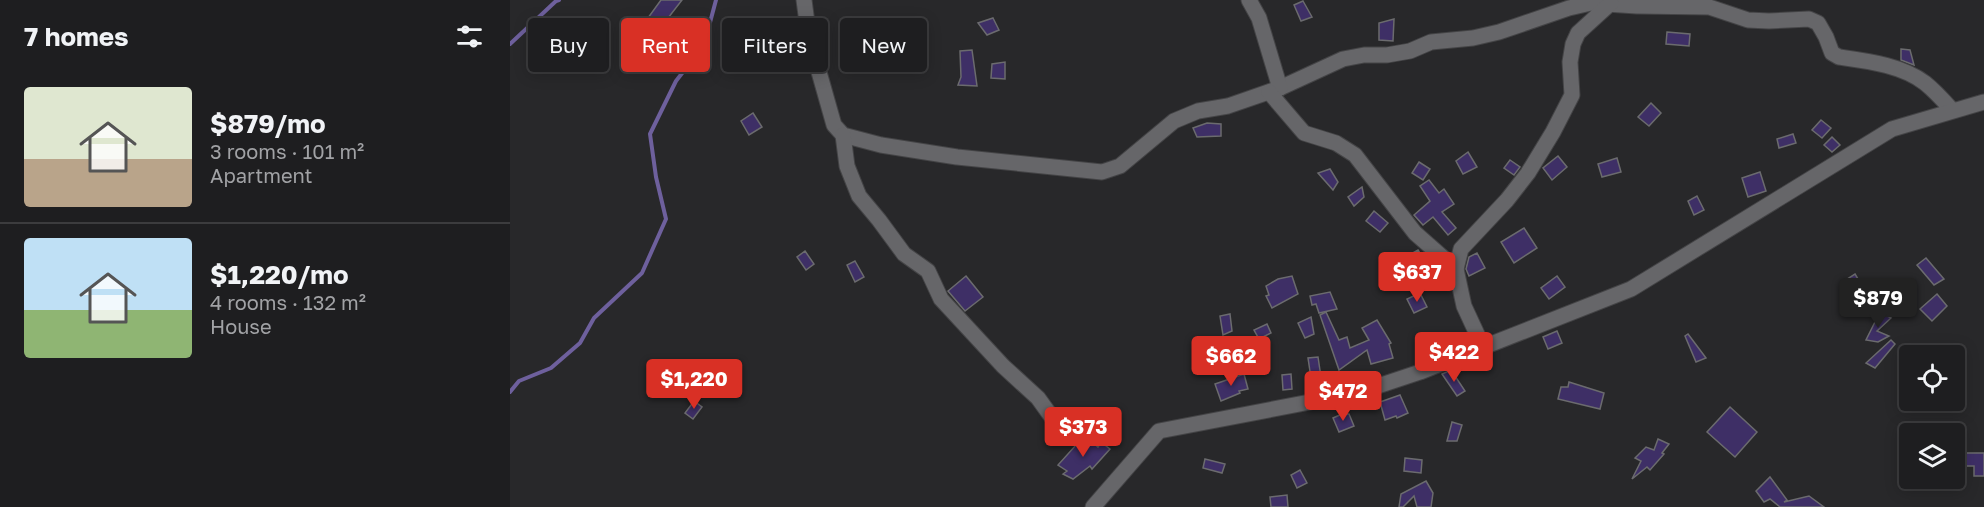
<!DOCTYPE html>
<html lang="en">
<head>
<meta charset="utf-8">
<style>
	:root { --surface:#1e1e20; --page:#262729; --text:#f1f3f6; --muted:#a1a2a5; --line:#3c3c3e; --accent:#d93025 }
	body { margin:0; font-family:"Golos Text",sans-serif; background:var(--page); color:var(--text); height:100vh; display:flex; flex-direction:column; font-size:22px; white-space:nowrap }
	* { box-sizing:border-box; margin:0 }
	p { font-size:20px; color:var(--muted) }
	.icon { flex:none; width:33px; height:33px; fill:none; stroke:currentColor; stroke-width:2; stroke-linecap:round; stroke-linejoin:round }
	.map { position:relative; flex:1; overflow:hidden }
	.details { display:flex; flex-direction:column; background:var(--surface); width:510px }
	.details>* { flex:none }
	.hud { position:absolute; left:18px; top:18px; width:570px; height:54px; display:flex; gap:12px }
	.controls { position:absolute; left:1389px; top:345px; display:grid; gap:12px }
	.controls a { display:grid; place-items:center; width:66px; height:66px; border-radius:6px; background:var(--surface); box-shadow:0 3px 15px #0003,0 0 0 2px var(--line); font-size:30px }
	.price { position:absolute; translate:-50% -51px; padding:0 14px; border-radius:6px; background:var(--accent); color:#fff; font-size:20px; line-height:39px; filter:drop-shadow(0 2px 3px #0008) }
	.price::after { content:''; position:absolute; left:50%; top:36px; width:18px; height:14px; margin-left:-9px; background:inherit; clip-path:polygon(0 0,100% 0,50% 100%) }
	.price.on { background:#222; color:#fff }
	ul { padding:0; list-style:none }
	li { display:flex; align-items:center; gap:18px; height:150px; padding:0 24px }
	li+li { border-top:2px solid var(--line) }
	li span { display:grid; place-items:center; flex:none; width:168px; height:120px; border-radius:6px; color:#555 }
	li>.icon { margin-inline-start:auto }
	span .icon { width:72px; height:72px; fill:#fffc; stroke-width:1 }
	li b { font-size:26px }
	h2 { display:flex; justify-content:space-between; align-items:center; height:72px; padding:0 24px; font-size:26px }
	.pill { padding:0 21px; border-radius:6px; background:var(--surface); box-shadow:0 3px 15px #0003,0 0 0 2px var(--line); font-size:21px; line-height:54px }
	.pill.on { background:var(--accent); color:#fff }
	main { display:flex; flex:1; min-height:0 }
	.map>svg:first-child { display:block }
</style>
</head>
<body>
<main>
<section class="details">
<h2>7 homes<svg class="icon" aria-label="filters" viewBox="0 0 24 24"><path d="M4 7h16M4 17h16"/><circle cx="9" cy="7" r="2"/><circle cx="15" cy="17" r="2"/></svg></h2>
<ul>
<li><span style="background:linear-gradient(#dfe7d0 60%,#b9a48a 0)"><svg class="icon" aria-label="home" viewBox="0 0 24 24"><path d="M3 11l9-7 9 7M6 9v11h12V9"/></svg></span><div><b>$879/mo</b><p>3 rooms · 101 m²</p><p>Apartment</p></div></li>
<li><span style="background:linear-gradient(#bfe0f5 60%,#8fb573 0)"><svg class="icon" aria-label="home" viewBox="0 0 24 24"><path d="M3 11l9-7 9 7M6 9v11h12V9"/></svg></span><div><b>$1,220/mo</b><p>4 rooms · 132 m²</p><p>House</p></div></li>
</ul>
</section>
<div class="map">
<svg width="1474" height="507" viewBox="0 0 1474 507">
	<rect width="100%" height="100%" fill="#28282a"/>
	<g fill="none" stroke-linecap="round" stroke-linejoin="round">
		<!-- stream -->
		<g stroke="#6e609d" stroke-width="4">
			<polyline points="0,44 46,1 49,0"/>
			<polyline points="0,392 9,381 41,368 70,343 84,318 132,273 156,219 146,177 140,134 166,81 194,45 206,0"/>
		</g>
	</g>
	<!-- building -->
	<g fill="#3e2f66" stroke="#6b6b6e" stroke-width="1.5">
		<polygon points="151,0 172,0 148,31 135,22"/>
		<polygon points="793,1 802,17 791,21 784,5"/>
		<polygon points="483,18 489,30 477,35 468,23"/>
		<polygon points="884,19 883,41 869,40 869,23"/>
		<polygon points="1157,32 1180,34 1179,46 1156,44"/>
		<polygon points="1391,49 1400,50 1404,65 1391,60"/>
		<polygon points="462,50 467,86 448,85 451,77 450,51"/>
		<polygon points="495,62 495,79 481,78 482,64"/>
		<polygon points="1141,103 1151,113 1139,126 1128,117"/>
		<polygon points="243,113 252,127 239,135 231,121"/>
		<polygon points="1311,120 1321,128 1312,138 1302,130"/>
		<polygon points="697,123 711,124 711,136 687,137 683,128"/>
		<polygon points="1283,134 1286,143 1269,148 1267,139"/>
		<polygon points="1322,137 1330,145 1322,152 1314,145"/>
		<polygon points="958,152 967,167 953,174 946,161"/>
		<polygon points="1048,156 1057,167 1042,180 1033,168"/>
		<polygon points="1107,158 1111,172 1092,177 1088,164"/>
		<polygon points="1000,160 1010,167 1004,175 994,168"/>
		<polygon points="909,162 920,169 913,180 902,173"/>
		<polygon points="820,169 828,182 823,190 808,173"/>
		<polygon points="1250,172 1256,191 1238,197 1232,178"/>
		<polygon points="919,180 929,193 934,189 944,204 932,212 946,228 938,235 923,217 913,225 904,215 920,201 910,186"/>
		<polygon points="852,187 854,197 844,206 838,197"/>
		<polygon points="1187,196 1194,210 1184,215 1178,201"/>
		<polygon points="864,211 878,223 870,232 856,221"/>
		<polygon points="1014,228 1027,248 1004,263 991,242"/>
		<polygon points="908,250 917,265 901,274 892,259"/>
		<polygon points="295,251 304,264 296,270 287,257"/>
		<polygon points="967,253 975,268 959,276 956,269 959,257"/>
		<polygon points="1416,258 1434,279 1424,285 1407,265"/>
		<polygon points="345,261 354,277 345,282 337,265"/>
		<polygon points="930,268 936,273 940,286 933,289 924,270"/>
		<polygon points="1345,274 1357,294 1343,302 1331,283"/>
		<polygon points="456,276 473,297 455,311 438,291"/>
		<polygon points="782,276 788,294 762,308 756,296 759,295 756,286 768,279"/>
		<polygon points="1047,276 1055,287 1039,299 1031,288"/>
		<polygon points="820,292 827,309 809,313 806,304 802,305 800,296"/>
		<polygon points="910,293 917,307 904,313 897,299"/>
		<polygon points="1427,294 1437,306 1422,321 1410,309"/>
		<polygon points="816,312 829,340 837,337 840,348 859,340 852,328 867,320 881,343 879,344 883,358 861,364 857,350 829,370 810,315"/>
		<polygon points="1370,312 1381,318 1367,331 1379,336 1368,342 1356,340"/>
		<polygon points="720,314 722,331 713,335 710,316"/>
		<polygon points="801,317 804,334 795,338 788,323"/>
		<polygon points="757,324 761,333 749,339 744,330"/>
		<polygon points="1047,331 1052,343 1038,349 1033,337"/>
		<polygon points="1178,334 1196,358 1186,362 1175,336"/>
		<polygon points="1381,340 1385,344 1365,368 1356,363"/>
		<polygon points="808,357 811,377 801,378 798,358"/>
		<polygon points="941,370 955,391 947,396 932,374"/>
		<polygon points="734,374 738,389 729,391 730,393 711,401 705,384"/>
		<polygon points="781,374 782,389 773,390 772,375"/>
		<polygon points="1059,382 1094,393 1090,409 1048,399 1051,387 1058,387"/>
		<polygon points="890,395 898,413 887,418 886,416 875,420 870,402"/>
		<polygon points="184,401 192,407 183,419 175,413"/>
		<polygon points="1220,407 1247,432 1225,457 1197,432"/>
		<polygon points="832,414 839,414 844,426 829,432 823,418"/>
		<polygon points="942,422 952,425 947,441 937,441"/>
		<polygon points="1148,439 1159,444 1152,453 1154,454 1140,470 1137,467 1122,479 1131,461 1125,458 1136,447 1144,450"/>
		<polygon points="574,441 576,443 581,441 588,447 591,442 600,449 582,469 580,466 563,479 553,474 557,471 548,465 566,445"/>
		<polygon points="1456,453 1474,453 1474,476 1464,476 1464,466 1456,466"/>
		<polygon points="895,458 912,460 911,473 894,471"/>
		<polygon points="695,459 715,464 712,473 693,468"/>
		<polygon points="790,470 797,483 787,488 781,475"/>
		<polygon points="1260,477 1277,500 1274,502 1299,496 1314,507 1270,507 1260,499 1254,502 1246,491"/>
		<polygon points="916,481 923,493 921,507 907,507 904,496 893,507 889,507 891,494"/>
		<polygon points="777,495 778,507 761,507 760,497"/>
	</g>
	<g fill="none" stroke-linecap="round" stroke-linejoin="round">
		<defs>
			<g id="street">
				<path d="M 294,0 L 299,38 L 309,72 L 324,125 L 333,135 L 371,145 L 447,157 L 592,172 L 610,166 L 664,121 L 688,111 L 718,106 L 770,88 L 833,59 L 854,55 L 877,55 L 900,51 L 921,42 L 963,38 L 989,32 L 1059,8 L 1081,3 L 1127,6 L 1199,7 L 1238,20 L 1259,21 L 1299,19 L 1308,23 L 1316,37 L 1322,53 L 1329,57 C 1357,61 1392,65 1415,83 C 1425,91 1434,101 1442,110"/>
				<polyline points="739,0 749,18 770,88"/>
				<polyline points="759,92 794,133 826,143 845,155 905,233 946,269 954,306 973,347"/>
				<polyline points="333,135 337,166 349,196 369,220 394,254 418,271 431,299 493,366 528,398 546,423 566,435"/>
				<polyline points="946,269 951,249 997,200 1018,173 1043,132 1062,95 1060,62 1063,44 1068,33 1101,3"/>
				<polyline points="583,507 649,431 847,393 910,372 1121,289 1382,129 1474,102"/>
			</g>
		</defs>
		<!-- street casing -->
		<use href="#street" stroke="#444446" stroke-width="17"/>
		<!-- street -->
		<use href="#street" stroke="#666669" stroke-width="15"/>
	</g>
</svg>
<div class="controls">
<a><svg class="icon" aria-label="locate" viewBox="0 0 24 24"><circle cx="12" cy="12" r="6"/><path d="M12 2v4M12 18v4M2 12h4M18 12h4"/></svg></a>
<a><svg class="icon" aria-label="layers" viewBox="0 0 24 24"><path d="M12 4l9 5-9 5-9-5zM3 14l9 5 9-5"/></svg></a>
</div>
<b class="price" style="left:907px;top:303px">$637</b>
<b class="price on" style="left:1368px;top:329px">$879</b>
<b class="price" style="left:944px;top:383px">$422</b>
<b class="price" style="left:721px;top:387px">$662</b>
<b class="price" style="left:184px;top:410px">$1,220</b>
<b class="price" style="left:833px;top:422px">$472</b>
<b class="price" style="left:573px;top:458px">$373</b>
<div class="hud">
<a class="pill">Buy</a>
<a class="pill on">Rent</a>
<a class="pill">Filters</a>
<a class="pill">New</a>
</div>
</div>
</main>
</body>
</html>
